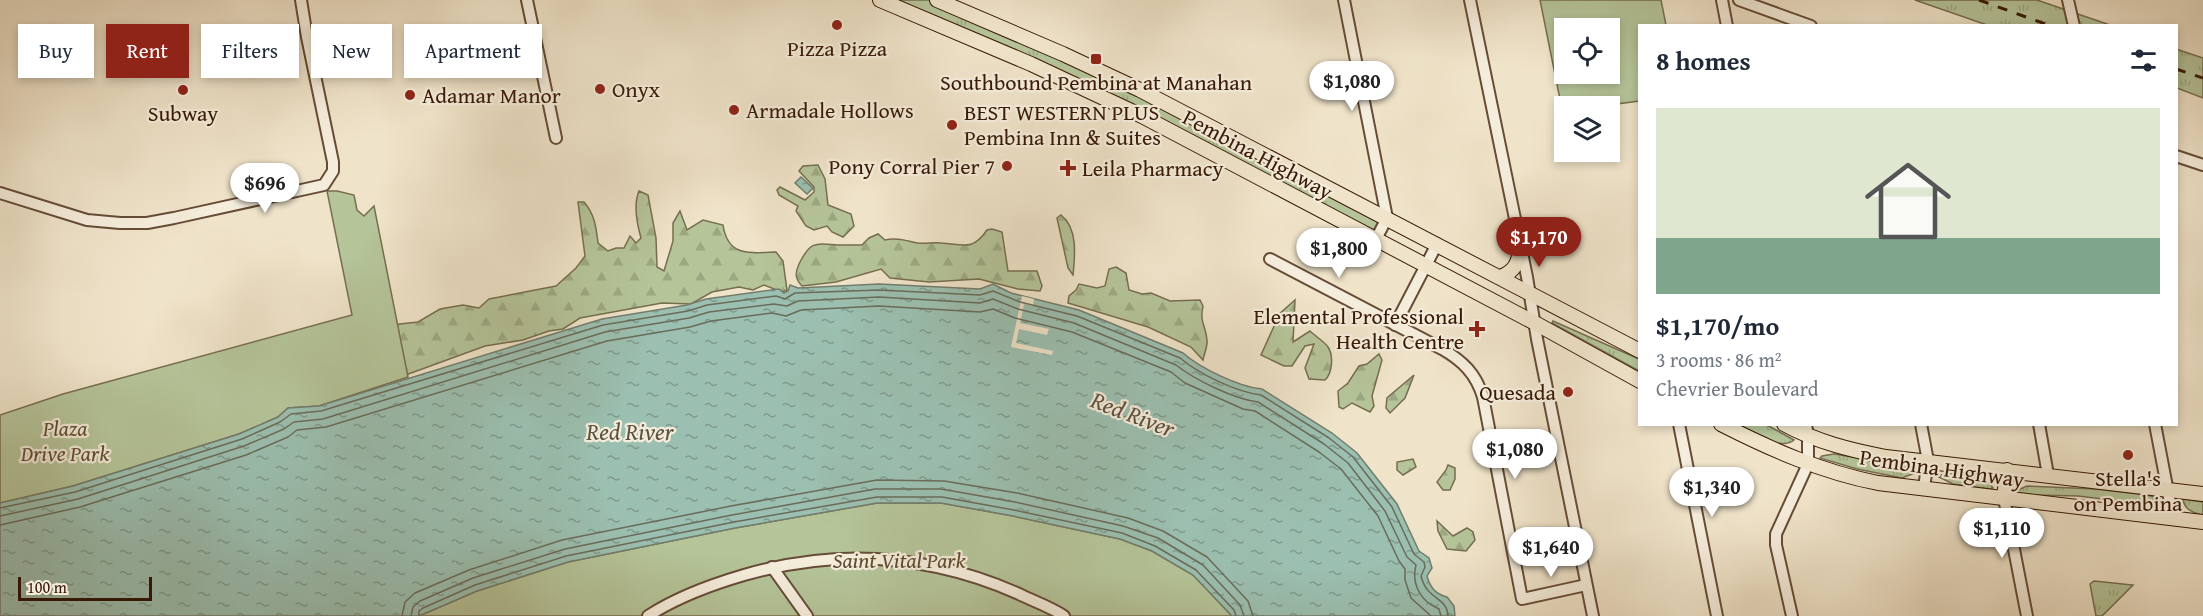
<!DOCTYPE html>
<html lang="en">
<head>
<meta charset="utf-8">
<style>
	:root { --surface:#fff; --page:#f2f2f3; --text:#1f2937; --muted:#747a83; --line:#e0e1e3; --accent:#8f2418 }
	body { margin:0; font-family:"Gentium Book Plus",serif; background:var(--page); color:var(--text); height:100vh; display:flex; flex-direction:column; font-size:22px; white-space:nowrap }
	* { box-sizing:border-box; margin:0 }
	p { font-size:20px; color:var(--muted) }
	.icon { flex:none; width:33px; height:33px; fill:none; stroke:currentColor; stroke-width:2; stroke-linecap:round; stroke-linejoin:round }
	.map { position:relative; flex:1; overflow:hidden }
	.drawer { position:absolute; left:1638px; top:24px; width:540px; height:402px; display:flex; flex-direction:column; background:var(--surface); border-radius:0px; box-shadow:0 3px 9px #0003 }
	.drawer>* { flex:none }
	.top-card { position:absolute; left:18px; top:24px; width:570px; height:54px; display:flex; gap:12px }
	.tools { position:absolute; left:1554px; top:18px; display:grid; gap:12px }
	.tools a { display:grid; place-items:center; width:66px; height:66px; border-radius:0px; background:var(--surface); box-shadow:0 3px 9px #0003; font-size:30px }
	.scale { position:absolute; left:18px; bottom:15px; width:134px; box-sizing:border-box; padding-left:6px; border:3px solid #381905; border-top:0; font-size:16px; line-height:21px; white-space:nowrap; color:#381905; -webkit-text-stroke:4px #f5eddc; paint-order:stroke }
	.price { position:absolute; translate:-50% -51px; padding:0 14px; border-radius:21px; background:#fff; color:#222; font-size:20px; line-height:39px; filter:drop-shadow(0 2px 3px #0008) }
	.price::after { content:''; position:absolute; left:50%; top:36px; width:18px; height:14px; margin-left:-9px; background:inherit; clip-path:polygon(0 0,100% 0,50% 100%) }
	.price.selected { background:var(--accent); color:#fff }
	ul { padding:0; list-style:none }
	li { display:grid; align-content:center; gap:12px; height:318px; padding:0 18px }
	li+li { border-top:2px solid var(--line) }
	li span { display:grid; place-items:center; height:186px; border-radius:0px; color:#555 }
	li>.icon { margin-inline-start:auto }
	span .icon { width:108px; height:108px; fill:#fffc; stroke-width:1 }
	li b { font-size:26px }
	h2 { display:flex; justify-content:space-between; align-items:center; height:72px; padding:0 18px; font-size:26px }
	.chip { padding:0 21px; border-radius:0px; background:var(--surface); box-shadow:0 3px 9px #0003; font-size:21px; line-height:54px }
	.chip.selected { background:var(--accent); color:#fff }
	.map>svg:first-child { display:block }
</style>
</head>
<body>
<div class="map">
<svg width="2203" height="616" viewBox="0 0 2203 616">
	<defs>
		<pattern id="grass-tufts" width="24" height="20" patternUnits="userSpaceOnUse" patternTransform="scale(1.5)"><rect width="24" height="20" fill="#b5c499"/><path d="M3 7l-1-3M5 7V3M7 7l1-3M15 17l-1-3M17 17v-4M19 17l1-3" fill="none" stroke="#9ca882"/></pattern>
		<pattern id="forest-firs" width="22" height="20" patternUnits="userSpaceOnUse" patternTransform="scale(1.5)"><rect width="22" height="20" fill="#b5c499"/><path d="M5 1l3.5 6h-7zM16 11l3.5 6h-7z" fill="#9ca882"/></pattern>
		<pattern id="water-ripples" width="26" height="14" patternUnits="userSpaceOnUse" patternTransform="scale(1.5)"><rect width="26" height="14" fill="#9bbfb0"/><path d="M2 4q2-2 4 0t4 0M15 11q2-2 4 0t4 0" fill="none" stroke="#7f9a8d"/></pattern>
	</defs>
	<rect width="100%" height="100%" fill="#efe3c9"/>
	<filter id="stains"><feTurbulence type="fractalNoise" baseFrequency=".00333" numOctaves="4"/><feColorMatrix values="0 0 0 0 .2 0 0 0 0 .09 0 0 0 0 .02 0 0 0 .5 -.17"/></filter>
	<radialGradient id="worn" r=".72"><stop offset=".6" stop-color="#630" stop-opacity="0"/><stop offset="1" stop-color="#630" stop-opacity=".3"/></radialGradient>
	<!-- grass -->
	<g fill="url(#grass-tufts)" stroke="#766e4f" stroke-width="1.5">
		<polygon points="880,0 937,0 1040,44 1387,217 1376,239 1144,118"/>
		<polygon points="1915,0 2037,0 2110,25 1987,25"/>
		<polygon points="2176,49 2203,58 2203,98 2177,88"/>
		<polygon points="1553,321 1639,359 1639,371 1552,323"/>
		<path d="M 1739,425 L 1767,425 L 1794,440 C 1780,452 1753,431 1739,425 Z"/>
		<path d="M 1834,454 C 1854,458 1904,461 1915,473 L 1902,478 L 1857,469 L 1820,458 L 1822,456 Z"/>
		<path d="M 1955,472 C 1970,472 1984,475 1993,488 L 1991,489 L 1953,484 L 1939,477 L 1941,475 Z"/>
		<polygon points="2027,486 2096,489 2147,495 2154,497 2154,500 2144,504 2078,496 2034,495 2013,492"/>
		<path d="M 2183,499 L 2203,502 L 2203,515 C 2194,513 2184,510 2183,499 Z"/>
		<polygon points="2094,581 2133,585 2102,616 2096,616 2090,584"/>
	</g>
	<!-- forest -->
	<g fill="url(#forest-firs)" stroke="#766e4f" stroke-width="1.5">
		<polygon points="818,165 825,179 828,205 851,214 854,226 843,237 832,232 827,226 814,230 806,226 796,211 798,206 779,195 777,190 780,187 805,200 814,192 814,187 799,171 803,166"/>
		<path d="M 639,191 L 648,195 L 656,238 L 657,267 L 664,271 L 673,241 L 673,223 L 680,211 L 687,230 L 703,220 L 723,225 C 728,257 749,253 776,252 L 783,261 L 787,290 L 782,292 L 764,285 L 753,290 L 739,287 L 712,292 L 691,304 L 662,303 L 580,318 L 563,329 L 549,331 L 523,340 L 485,346 L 403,376 L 391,325 L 418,322 L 440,309 L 463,305 L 479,308 L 489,299 L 556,286 L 576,268 L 585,256 L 578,202 L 584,202 C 595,215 596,227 598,243 L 608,251 L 616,248 L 624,248 L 630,236 L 636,243 L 641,238 C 637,224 633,205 639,191 Z"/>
		<path d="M 1061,215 C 1078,228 1075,256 1073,275 L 1068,268 L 1057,218 Z"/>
		<path d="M 992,229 L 1002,232 L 1008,271 L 1037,271 L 1042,286 L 1040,291 L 1018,289 L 979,279 L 929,282 L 890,278 L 881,269 L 836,282 L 802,286 C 795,279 795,273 799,264 C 810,242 814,243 837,245 C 845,245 853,245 862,245 L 869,238 L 878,234 L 885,240 C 896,237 907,241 918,243 C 926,244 933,242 941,243 C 963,244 972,252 987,230 Z"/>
		<path d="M 1116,267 L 1126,273 L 1129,290 L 1142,294 L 1151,293 L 1170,301 L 1200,300 L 1203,306 C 1199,322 1206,326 1207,340 C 1208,346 1204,354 1203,360 L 1191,347 L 1148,327 L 1068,303 L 1069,296 L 1076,290 L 1079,284 L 1097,288 L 1105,286 L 1109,269 Z"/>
		<path d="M 1295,300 L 1293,342 L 1310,331 C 1314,335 1326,343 1328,347 C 1334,356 1332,374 1325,380 L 1309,379 L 1305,368 L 1314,344 L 1305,346 L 1292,366 L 1284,366 L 1261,355 L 1275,324 L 1276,317 Z"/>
		<polygon points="1379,354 1382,360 1372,396 1374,406 1370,412 1352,403 1343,409 1339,407 1338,391 1348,383 1359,366 1367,364"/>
		<polygon points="1414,375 1405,398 1390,413 1386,408 1387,398"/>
		<polygon points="1413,459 1416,467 1403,475 1397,470 1397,462"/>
		<polygon points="1448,465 1455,468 1455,479 1450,490 1443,490 1437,482 1446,470"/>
		<polygon points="1437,521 1453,536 1467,528 1473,532 1475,540 1466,551 1447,549 1438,531"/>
	</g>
	<!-- green -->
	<g fill="#b5c499" stroke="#766e4f" stroke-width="1.5" fill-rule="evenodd">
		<path d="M 1540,0 L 1661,0 L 1666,25 L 1640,26 L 1639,101 L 1602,106 L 1564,106 L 1564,119 ZM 1564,28 L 1610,28 L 1610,74 L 1564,74 Z"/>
		<polygon points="327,191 337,191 354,195 357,210 364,216 374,206 408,377 319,406 288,408 278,417 239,434 73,486 0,503 0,415 63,394 352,315"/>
		<polygon points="877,503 941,503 1013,516 1120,539 1152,551 1193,575 1232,616 419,616 477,591 568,562 735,528"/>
	</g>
	<!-- water -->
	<g fill="url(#water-ripples)" stroke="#737d6c" stroke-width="1.5">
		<polygon points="801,177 813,188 807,194 795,183"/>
		<path d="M 879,284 L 980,289 L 993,284 L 1011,293 L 1079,310 L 1183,353 C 1200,368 1239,387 1262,389 L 1332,433 L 1357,453 L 1397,504 L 1419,551 L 1429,558 L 1432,568 L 1427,576 C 1430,587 1435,594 1447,597 L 1454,606 L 1455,616 L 1232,616 L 1193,575 L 1152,551 L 1120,539 L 1013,516 L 941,503 L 877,503 L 735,528 L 568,562 L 477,591 L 419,616 L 0,616 L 0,503 L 73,486 L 239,434 L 278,417 L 288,408 L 319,406 L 602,319 L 687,305 L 706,299 L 779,289 L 784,293 L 788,291 L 790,285 L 798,288 Z"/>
	</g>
	<!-- pier -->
	<polygon fill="#efe3c9" points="1022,296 1034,299 1033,306 1024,304 1020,323 1049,329 1047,335 1019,329 1016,343 1053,351 1052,355 1011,347"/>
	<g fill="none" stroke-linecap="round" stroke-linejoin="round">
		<!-- shore -->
		<g stroke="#6a6c5a" stroke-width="1.5">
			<path d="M 0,508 L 75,492 L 242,439 L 280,422 L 291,414 L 321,411 L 603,325 L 688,311 L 707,305 L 776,296 L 785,299 L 795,293 L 879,290 L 980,295 L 993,291 L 1020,302 L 1077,316 L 1180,358 C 1199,374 1236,392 1261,395 L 1329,438 L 1353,457 L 1392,507 L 1414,554 L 1424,562 L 1425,567 L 1421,576 C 1427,601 1447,596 1448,616"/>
			<path d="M 0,516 L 78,499 L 244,446 L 284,429 L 294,422 L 323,419 L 605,332 L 689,318 L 709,312 L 774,304 L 787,306 L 798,301 L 879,297 L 980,303 L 993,299 L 1018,309 L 1074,323 L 1176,365 C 1195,380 1234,399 1258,402 L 1324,444 L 1348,463 L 1385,511 L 1407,557 L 1416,565 C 1411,584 1421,602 1439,609 L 1441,616"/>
			<polyline points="0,525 80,507 246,455 288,437 297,430 326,427 607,341 690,327 711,321 772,313 786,316 801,310 879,306 980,312 993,309 1015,318 1072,332 1171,372 1185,383 1243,409 1255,411 1319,452 1341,469 1378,516 1399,561 1405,569 1405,580 1411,598 1431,616"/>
			<polyline points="402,616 405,602 415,593 469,570 562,540 731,506 877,480 944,481 1017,493 1128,518 1163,531 1207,557 1248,601 1253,616"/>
			<polyline points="411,616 413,607 420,601 473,578 565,549 732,515 875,489 941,489 1015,502 1123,526 1158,538 1203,565 1240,605 1244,616"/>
			<polyline points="419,616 419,611 423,608 475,585 566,556 734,522 877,497 942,497 1014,510 1122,533 1155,546 1196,570 1234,610 1236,616"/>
		</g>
		<defs>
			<g id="minor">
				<polyline points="527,0 556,138"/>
				<polyline points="1344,0 1387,218 1376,239"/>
				<polyline points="1470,0 1527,277 1537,339 1593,616"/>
				<polyline points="1722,0 1727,26"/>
				<polyline points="1739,0 1811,26"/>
				<polyline points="2068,0 2074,26"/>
				<polyline points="2176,156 2203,165"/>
				<polyline points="0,193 87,220 120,223 147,223 174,218 324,185 333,171 333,162 307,37 301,0"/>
				<path d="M 1270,259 L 1442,349 C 1463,361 1476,374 1483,397 L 1522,599 L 1586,585"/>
				<polyline points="1395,325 1437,244"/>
				<polyline points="1679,424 1717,616"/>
				<polyline points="1921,424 1928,461 1924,487"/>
				<polyline points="2039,424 2048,475"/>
				<polyline points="2155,424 2173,518"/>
				<polyline points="2004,498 2027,616"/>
				<polyline points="772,567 807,616"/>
				<path d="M 648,616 C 677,597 710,585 744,575 C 838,548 929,554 1019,594 C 1033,601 1051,607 1064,616"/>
				<polyline points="1792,616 1776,545 1776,534 1808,464 1808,437 1806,424"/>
			</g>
			<g id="major">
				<polyline points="880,0 1031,64 1142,116 1535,323 1640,381"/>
				<polyline points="937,0 1063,54 1140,90 1640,351"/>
				<path d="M 1500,277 C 1514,272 1519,263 1520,249"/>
				<path d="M 1721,424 C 1772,450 1822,472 1878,483 L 2203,522"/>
				<path d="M 1784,424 C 1817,442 1850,450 1886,457 L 2203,494"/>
				<polyline points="2004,498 2007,470"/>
			</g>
		</defs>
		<!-- minor casing -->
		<use href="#minor" stroke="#664c36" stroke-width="14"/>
		<!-- major casing -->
		<use href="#major" stroke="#381905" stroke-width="16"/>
		<!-- minor -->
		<use href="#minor" stroke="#f5eddc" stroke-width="10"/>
		<!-- major -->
		<use href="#major" stroke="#efe3c9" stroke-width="14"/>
		<!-- rail -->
		<g stroke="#381905" stroke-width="3" stroke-dasharray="10 10" stroke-linecap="butt">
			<polyline points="1979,0 2051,26"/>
			<polyline points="2176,69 2203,78"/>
		</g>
	</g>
	<!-- markers -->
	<g fill="#8f2418" stroke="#f5eddc" stroke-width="2">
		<circle cx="837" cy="25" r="6"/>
		<rect x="1090" y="53" width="12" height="12" rx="3"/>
		<circle cx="600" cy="89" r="6"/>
		<circle cx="183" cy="90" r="6"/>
		<circle cx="410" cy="95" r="6"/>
		<circle cx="734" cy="110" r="6"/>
		<circle cx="952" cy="125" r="6"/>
		<circle cx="1007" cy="166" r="6"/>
		<path d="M1065 159h6v6h6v6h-6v6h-6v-6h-6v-6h6z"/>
		<path d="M1474 320h6v6h6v6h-6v6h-6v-6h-6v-6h6z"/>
		<circle cx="1568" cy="392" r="6"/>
		<circle cx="2128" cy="455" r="6"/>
	</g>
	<g text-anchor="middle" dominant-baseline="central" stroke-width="4.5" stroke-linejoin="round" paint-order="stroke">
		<!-- poi labels -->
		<g font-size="22" fill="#381905" stroke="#f5eddc" text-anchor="start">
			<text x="837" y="48" text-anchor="middle">Pizza Pizza</text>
			<text x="1096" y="82" text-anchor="middle">Southbound Pembina at Manahan</text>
			<text x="612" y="89">Onyx</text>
			<text x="422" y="95">Adamar Manor</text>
			<text x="746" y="110">Armadale Hollows</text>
			<text x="964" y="112">BEST WESTERN PLUS<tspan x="964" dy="25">Pembina Inn &amp; Suites</tspan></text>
			<text x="183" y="113" text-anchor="middle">Subway</text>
			<text x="995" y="166" text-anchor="end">Pony Corral Pier 7</text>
			<text x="1082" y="168">Leila Pharmacy</text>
			<text x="1464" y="316" text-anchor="end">Elemental Professional<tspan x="1464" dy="25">Health Centre</tspan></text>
			<text x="1556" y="392" text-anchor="end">Quesada</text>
			<text x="2128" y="478" text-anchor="middle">Stella's<tspan x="2128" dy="25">on Pembina</tspan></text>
		</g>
		<!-- street labels -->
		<g font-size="22" fill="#381905" stroke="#f5eddc">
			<text transform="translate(1258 154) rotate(28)">Pembina Highway</text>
			<text transform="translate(1942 468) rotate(8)">Pembina Highway</text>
		</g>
		<!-- park labels -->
		<g font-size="22" font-style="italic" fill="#5e4c31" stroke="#f5eddc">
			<text x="65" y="428">Plaza<tspan x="65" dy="25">Drive Park</tspan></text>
			<text x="899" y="560">Saint Vital Park</text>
		</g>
		<!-- water labels -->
		<g font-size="24" font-style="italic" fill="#5b5341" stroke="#f5eddc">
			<text transform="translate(1133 414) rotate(21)">Red River</text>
			<text x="630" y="431">Red River</text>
		</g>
	</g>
	<rect width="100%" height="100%" filter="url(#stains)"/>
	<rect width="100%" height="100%" fill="url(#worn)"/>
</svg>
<div class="tools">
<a><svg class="icon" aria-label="locate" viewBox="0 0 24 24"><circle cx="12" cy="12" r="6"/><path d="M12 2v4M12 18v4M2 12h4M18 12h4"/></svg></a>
<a><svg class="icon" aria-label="layers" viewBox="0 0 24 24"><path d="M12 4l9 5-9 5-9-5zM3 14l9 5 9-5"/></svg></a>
</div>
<div class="scale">100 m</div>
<b class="price" style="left:1352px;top:112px">$1,080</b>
<b class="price" style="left:265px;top:214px">$696</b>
<b class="price selected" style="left:1539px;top:268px">$1,170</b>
<b class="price" style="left:1339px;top:279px">$1,800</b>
<b class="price" style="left:1515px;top:480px">$1,080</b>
<b class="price" style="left:1712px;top:518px">$1,340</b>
<b class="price" style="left:2002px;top:559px">$1,110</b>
<b class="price" style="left:1551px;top:578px">$1,640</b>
<div class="top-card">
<a class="chip">Buy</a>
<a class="chip selected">Rent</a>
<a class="chip">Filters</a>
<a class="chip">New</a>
<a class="chip">Apartment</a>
</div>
<section class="drawer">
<h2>8 homes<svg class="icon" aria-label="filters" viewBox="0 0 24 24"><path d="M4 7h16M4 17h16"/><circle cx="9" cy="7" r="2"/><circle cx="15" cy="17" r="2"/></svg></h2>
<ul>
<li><span style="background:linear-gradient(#dfe7d0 70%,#7fa58c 0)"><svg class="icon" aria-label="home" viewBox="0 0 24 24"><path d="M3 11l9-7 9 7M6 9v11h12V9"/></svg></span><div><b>$1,170/mo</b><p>3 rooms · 86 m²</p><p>Chevrier Boulevard</p></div></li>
</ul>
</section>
</div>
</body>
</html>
